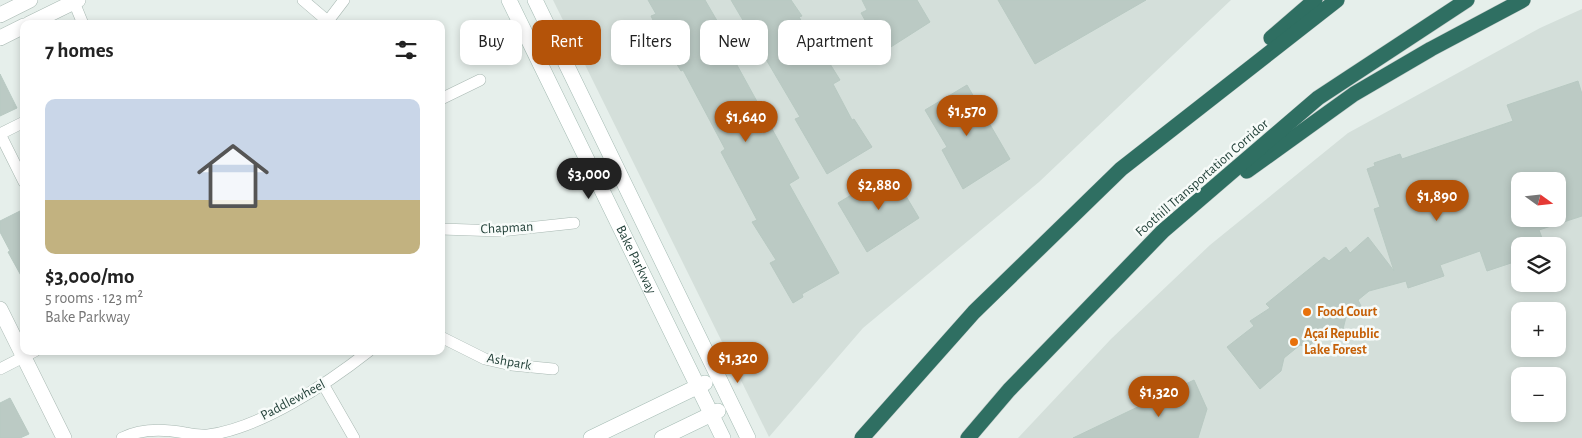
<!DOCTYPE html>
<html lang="en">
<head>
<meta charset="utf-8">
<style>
	:root { --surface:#fff; --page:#f6f6f6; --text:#222; --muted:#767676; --accent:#b45309 }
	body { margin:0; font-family:"Alegreya Sans",sans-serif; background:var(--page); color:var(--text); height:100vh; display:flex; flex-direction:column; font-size:19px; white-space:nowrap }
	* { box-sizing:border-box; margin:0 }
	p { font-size:16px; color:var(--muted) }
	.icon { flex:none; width:28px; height:28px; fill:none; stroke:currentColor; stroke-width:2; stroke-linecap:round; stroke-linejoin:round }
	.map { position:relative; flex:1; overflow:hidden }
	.details { position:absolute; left:20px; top:20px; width:425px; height:335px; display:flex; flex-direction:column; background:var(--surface); border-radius:10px; box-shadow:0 2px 8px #0003 }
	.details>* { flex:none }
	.top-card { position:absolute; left:460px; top:20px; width:475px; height:45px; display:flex; gap:10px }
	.needle { width:32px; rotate:105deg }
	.tools { position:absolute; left:1511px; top:172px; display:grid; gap:10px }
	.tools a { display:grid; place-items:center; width:55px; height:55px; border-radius:10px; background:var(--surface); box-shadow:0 2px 8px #0003; font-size:25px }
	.price { position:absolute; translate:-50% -42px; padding:0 11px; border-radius:18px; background:var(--accent); color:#fff; font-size:16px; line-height:32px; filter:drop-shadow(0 1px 2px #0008) }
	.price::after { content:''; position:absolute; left:50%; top:30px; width:15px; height:11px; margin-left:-8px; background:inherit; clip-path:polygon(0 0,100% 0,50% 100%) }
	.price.active { background:#222; color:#fff }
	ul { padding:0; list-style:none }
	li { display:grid; align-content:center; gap:10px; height:265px; padding:0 25px }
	li span { display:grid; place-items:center; height:155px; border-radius:10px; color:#555 }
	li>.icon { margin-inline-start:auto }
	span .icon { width:90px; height:90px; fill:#fffc; stroke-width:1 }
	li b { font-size:21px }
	h2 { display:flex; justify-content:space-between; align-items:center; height:60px; padding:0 25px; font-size:21px }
	.tag { padding:0 18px; border-radius:10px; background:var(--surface); box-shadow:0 2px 8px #0003; font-size:18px; line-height:45px }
	.tag.active { background:var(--accent); color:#fff }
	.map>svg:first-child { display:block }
</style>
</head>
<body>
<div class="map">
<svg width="1582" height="438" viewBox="0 0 1582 438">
	<rect width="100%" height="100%" fill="#e6efeb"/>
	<!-- built -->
	<g fill="#d4dfda" fill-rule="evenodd">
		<polygon points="553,0 1231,0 1039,182 863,328 769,437"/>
		<path d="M 1582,9 L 1582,438 L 1018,438 L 1111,339 L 1210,245 L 1348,133 L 1540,28 ZM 1520,181 L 1558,181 L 1558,219 L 1520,219 ZM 1520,246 L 1558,246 L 1558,284 L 1520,284 ZM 1520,311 L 1558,311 L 1558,349 L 1520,349 ZM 1520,376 L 1558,376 L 1558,414 L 1520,414 Z"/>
	</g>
	<!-- building -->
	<g fill="#bbcac4" stroke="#b8c9c2" fill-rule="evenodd">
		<polygon points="648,0 705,0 730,43 726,45 799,178 789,184 839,273 802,294 803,297 793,303 770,263 776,260 752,222 757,220 721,152 725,149 683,70 681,71 664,43 651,16 656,14"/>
		<polygon points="731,0 791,0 802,16 799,17 820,52 822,51 840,80 833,84 852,120 854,119 872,147 827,174 795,119 800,117"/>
		<polygon points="862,0 917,0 930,22 883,52 861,13 867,10"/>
		<polygon points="998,0 1146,0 1035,64"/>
		<polygon points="0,74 17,108 0,116"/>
		<path d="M 1578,81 L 1582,94 L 1582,216 L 1539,230 L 1542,238 L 1531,241 L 1533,246 L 1520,246 L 1520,260 L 1487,271 L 1480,251 L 1440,265 L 1444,276 L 1408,288 L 1406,281 L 1369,291 L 1358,300 L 1361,306 L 1346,317 L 1343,329 L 1332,338 L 1319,337 L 1308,347 L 1300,345 L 1284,358 L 1281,371 L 1260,389 L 1227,347 L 1254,326 L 1250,321 L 1270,308 L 1266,304 L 1324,257 L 1329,261 L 1346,247 L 1350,253 L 1368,237 L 1394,271 L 1374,209 L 1380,207 L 1367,169 L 1375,166 L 1374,163 L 1400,154 L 1402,159 L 1513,121 L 1507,105 ZM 1520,181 L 1558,181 L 1558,219 L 1520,219 Z"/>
		<polygon points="967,85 1010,159 963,189 942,150 947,147 925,110"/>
		<polygon points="891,171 919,218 867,252 838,203"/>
		<polygon points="20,211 24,211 24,281 8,252 10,251 0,232 0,221"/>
		<polygon points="1194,380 1207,409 1198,438 1073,438"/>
		<polygon points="10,398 29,434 20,438 0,438 0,403"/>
	</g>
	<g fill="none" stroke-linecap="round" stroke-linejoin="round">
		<defs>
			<g id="minor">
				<polyline points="303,0 331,24"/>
				<polyline points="74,2 83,24"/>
				<polyline points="328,21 344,0"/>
				<polyline points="441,99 480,80"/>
				<polyline points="0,134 24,182"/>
				<polyline points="0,134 24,122"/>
				<polyline points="441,229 500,231 574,223"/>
				<polyline points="441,337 485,359 512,365 553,369"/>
				<polyline points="0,369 35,351"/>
				<polyline points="323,384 354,438"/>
				<path d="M 122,438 C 142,428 164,429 185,433 C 192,434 201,436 208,435 C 261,428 327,384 369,351"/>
			</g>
			<g id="tertiary">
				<polyline points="0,15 30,0"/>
				<polyline points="29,24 78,0"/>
				<polyline points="0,38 24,26"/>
				<polyline points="0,309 64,438"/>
			</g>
			<g id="secondary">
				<path id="s1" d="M 509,0 L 723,438"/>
				<polyline points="535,0 748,438"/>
				<polyline points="591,438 705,383"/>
				<polyline points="662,438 718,411"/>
			</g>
			<g id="motorway">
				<polyline points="1271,38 1315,0"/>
				<polyline points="1247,171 1354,94 1431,49 1523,0"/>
				<polyline points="862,438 974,312 1121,169 1337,0"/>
				<polyline points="968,438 1009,390 1163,231 1318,98 1467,0"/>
			</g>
		</defs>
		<!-- minor casing -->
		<use href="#minor" stroke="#a8b8b2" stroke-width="12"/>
		<!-- tertiary casing -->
		<use href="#tertiary" stroke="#a8b8b2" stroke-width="16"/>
		<!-- secondary casing -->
		<use href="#secondary" stroke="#a4bbb3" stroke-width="16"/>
		<!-- motorway casing -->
		<use href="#motorway" stroke="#c2cac8" stroke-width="16"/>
		<!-- minor -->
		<use href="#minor" stroke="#fff" stroke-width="11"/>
		<!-- tertiary -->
		<use href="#tertiary" stroke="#fff" stroke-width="15"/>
		<!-- secondary -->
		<use href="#secondary" stroke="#fff" stroke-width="15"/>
		<!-- motorway -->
		<use href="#motorway" stroke="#2f6f62" stroke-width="15"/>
	</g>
	<!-- markers -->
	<g fill="#e8710a" stroke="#f7fbf9" stroke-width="2">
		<circle cx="1307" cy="312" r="5"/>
		<circle cx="1294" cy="342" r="5"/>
	</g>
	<g text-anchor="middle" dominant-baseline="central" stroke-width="5" stroke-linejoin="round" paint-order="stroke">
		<!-- street labels -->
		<g font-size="14" fill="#24423a" stroke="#f7fbf9">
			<text transform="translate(1202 178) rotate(-41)">Foothill Transportation Corridor</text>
			<text transform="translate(507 228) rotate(-3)">Chapman</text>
			<text stroke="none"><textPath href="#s1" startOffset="289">Bake Parkway</textPath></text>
			<text transform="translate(509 362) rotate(10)">Ashpark</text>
			<text transform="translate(293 400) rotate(-28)">Paddlewheel</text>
		</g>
		<!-- food labels -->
		<g font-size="14" font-weight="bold" fill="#c56008" stroke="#f7fbf9" text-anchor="start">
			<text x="1317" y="312">Food Court</text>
			<text x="1304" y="334">Açaí Republic<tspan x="1304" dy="16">Lake Forest</tspan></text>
		</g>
	</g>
</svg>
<div class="tools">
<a><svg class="needle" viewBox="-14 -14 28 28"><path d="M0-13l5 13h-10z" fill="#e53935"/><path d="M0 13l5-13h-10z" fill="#767676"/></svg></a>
<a><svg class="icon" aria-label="layers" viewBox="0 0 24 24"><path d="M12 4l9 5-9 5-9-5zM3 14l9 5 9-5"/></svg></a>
<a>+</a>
<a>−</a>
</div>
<b class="price" style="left:967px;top:137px">$1,570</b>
<b class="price" style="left:746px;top:143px">$1,640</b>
<b class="price active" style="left:589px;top:200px">$3,000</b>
<b class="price" style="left:879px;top:211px">$2,880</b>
<b class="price" style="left:1437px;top:222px">$1,890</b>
<b class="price" style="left:738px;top:384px">$1,320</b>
<b class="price" style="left:1159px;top:418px">$1,320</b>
<div class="top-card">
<a class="tag">Buy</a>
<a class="tag active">Rent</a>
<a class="tag">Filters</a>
<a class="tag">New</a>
<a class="tag">Apartment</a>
</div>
<section class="details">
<h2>7 homes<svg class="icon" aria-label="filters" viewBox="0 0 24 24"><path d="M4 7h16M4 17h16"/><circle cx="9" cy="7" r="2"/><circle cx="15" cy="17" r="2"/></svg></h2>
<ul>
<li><span style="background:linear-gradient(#c9d6e8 65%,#c2b280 0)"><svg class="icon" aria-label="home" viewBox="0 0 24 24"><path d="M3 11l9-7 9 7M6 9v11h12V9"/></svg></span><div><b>$3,000/mo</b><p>5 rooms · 123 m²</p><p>Bake Parkway</p></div></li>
</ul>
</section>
</div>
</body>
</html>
